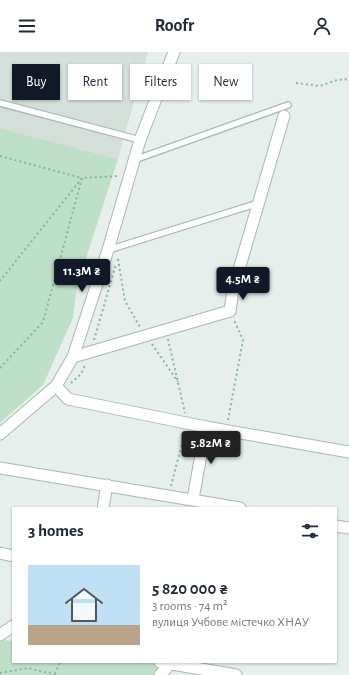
<!DOCTYPE html>
<html lang="en">
<head>
<meta charset="utf-8">
<style>
	:root { --surface:#fff; --page:#f6f6f7; --text:#1f2937; --muted:#747a83; --accent:#111827 }
	body { margin:0; font-family:"Alegreya Sans",sans-serif; background:var(--page); color:var(--text); height:100vh; display:flex; flex-direction:column; font-size:15px; white-space:nowrap }
	* { box-sizing:border-box; margin:0 }
	p { font-size:13px; color:var(--muted) }
	.icon { flex:none; width:22px; height:22px; fill:none; stroke:currentColor; stroke-width:2; stroke-linecap:round; stroke-linejoin:round }
	.map { position:relative; flex:1; overflow:hidden }
	.details { position:absolute; left:12px; top:455px; width:325px; height:156px; display:flex; flex-direction:column; background:var(--surface); border-radius:0px; box-shadow:0 1px 3px #0004 }
	.details>* { flex:none }
	.guide { position:absolute; left:12px; top:12px; width:325px; height:36px; display:flex; gap:8px }
	.price { position:absolute; translate:-50% -34px; padding:0 9px; border-radius:4px; background:var(--accent); color:#fff; font-size:13px; line-height:26px; filter:drop-shadow(0 1px 2px #0008) }
	.price::after { content:''; position:absolute; left:50%; top:24px; width:12px; height:9px; margin-left:-6px; background:inherit; clip-path:polygon(0 0,100% 0,50% 100%) }
	.price.current { background:#222; color:#fff }
	ul { padding:0; list-style:none }
	li { display:flex; align-items:center; gap:12px; height:100px; padding:0 16px }
	li span { display:grid; place-items:center; flex:none; width:112px; height:80px; border-radius:0px; color:#555 }
	li>.icon { margin-inline-start:auto }
	span .icon { width:48px; height:48px; fill:#fffc; stroke-width:1 }
	li b { font-size:17px }
	h2 { display:flex; justify-content:space-between; align-items:center; height:48px; padding:0 16px; font-size:17px }
	.chip { padding:0 14px; border-radius:0px; background:var(--surface); box-shadow:0 1px 3px #0004; font-size:14px; line-height:36px }
	.chip.current { background:var(--accent); color:#fff }
	header { display:flex; justify-content:space-between; align-items:center; height:52px; padding:0 16px; background:var(--surface); font-size:18px; font-weight:700 }
	.map>svg:first-child { display:block }
</style>
</head>
<body>
<header><svg class="icon" aria-label="menu" viewBox="0 0 24 24"><path d="M4 6h16M4 12h16M4 18h16"/></svg>Roofr<svg class="icon" aria-label="person" viewBox="0 0 24 24"><circle cx="12" cy="8" r="4"/><path d="M4 21q1-7 8-7t8 7"/></svg></header>
<div class="map">
<svg width="349" height="623" viewBox="0 0 349 623">
	<rect width="100%" height="100%" fill="#e6efeb"/>
	<!-- built -->
	<polygon fill="#d4dfda" points="0,0 148,0 118,107 0,76"/>
	<!-- green -->
	<g fill="#bfe0c8">
		<polygon points="0,76 118,107 77,234 73,266 43,333 0,371"/>
		<polygon points="2,588 13,589 13,610 142,610 157,612 160,615 156,623 0,623 0,590"/>
	</g>
	<g fill="none" stroke-linecap="round" stroke-linejoin="round">
		<defs>
			<g id="lane">
				<polyline points="0,51 140,88"/>
				<polyline points="134,108 288,53"/>
				<polyline points="108,198 259,151"/>
			</g>
			<g id="street">
				<polyline points="73,305 230,259 233,238 284,64"/>
				<polyline points="56,334 68,347 206,375 349,400"/>
				<polyline points="0,382 56,334 73,305 108,198 140,88 174,0"/>
				<polyline points="0,416 240,456"/>
				<polyline points="193,447 206,375"/>
				<polyline points="103,456 107,433"/>
				<polyline points="336,474 349,476"/>
				<polyline points="0,501 13,504"/>
				<polyline points="0,583 13,574"/>
				<polyline points="160,610 236,623"/>
				<polyline points="160,623 172,610"/>
			</g>
		</defs>
		<!-- lane casing -->
		<use href="#lane" stroke="#a8b8b2" stroke-width="8"/>
		<!-- street casing -->
		<use href="#street" stroke="#a8b8b2" stroke-width="13"/>
		<!-- path -->
		<g stroke="#86b3a5" stroke-width="2" stroke-dasharray="2 3" stroke-linecap="butt">
			<polyline points="296,31 320,34 337,28 349,27"/>
			<polyline points="0,104 82,126 0,229"/>
			<polyline points="118,207 125,249 140,275"/>
			<polyline points="168,287 185,361"/>
			<polyline points="94,288 116,212"/>
			<polyline points="152,292 178,330"/>
			<polyline points="0,316 43,270 82,126 119,124"/>
			<polyline points="71,331 81,322 85,313"/>
			<polyline points="228,368 243,288 234,268"/>
			<polyline points="171,434 185,380"/>
			<polyline points="0,621 28,616 57,623"/>
			<polyline points="55,622 60,610"/>
		</g>
		<!-- lane -->
		<use href="#lane" stroke="#fff" stroke-width="5.5"/>
		<!-- street -->
		<use href="#street" stroke="#fff" stroke-width="11"/>
	</g>
</svg>
<b class="price" style="left:82px;top:241px">11.3M ₴</b>
<b class="price" style="left:243px;top:249px">4.5M ₴</b>
<b class="price current" style="left:211px;top:413px">5.82M ₴</b>
<div class="guide">
<a class="chip current">Buy</a>
<a class="chip">Rent</a>
<a class="chip">Filters</a>
<a class="chip">New</a>
</div>
<section class="details">
<h2>3 homes<svg class="icon" aria-label="filters" viewBox="0 0 24 24"><path d="M4 7h16M4 17h16"/><circle cx="9" cy="7" r="2"/><circle cx="15" cy="17" r="2"/></svg></h2>
<ul>
<li><span style="background:linear-gradient(#bfe0f5 75%,#b9a48a 0)"><svg class="icon" aria-label="home" viewBox="0 0 24 24"><path d="M3 11l9-7 9 7M6 9v11h12V9"/></svg></span><div><b>5 820 000 ₴</b><p>3 rooms · 74 m²</p><p>вулиця Учбове містечко ХНАУ</p></div></li>
</ul>
</section>
</div>
</body>
</html>
